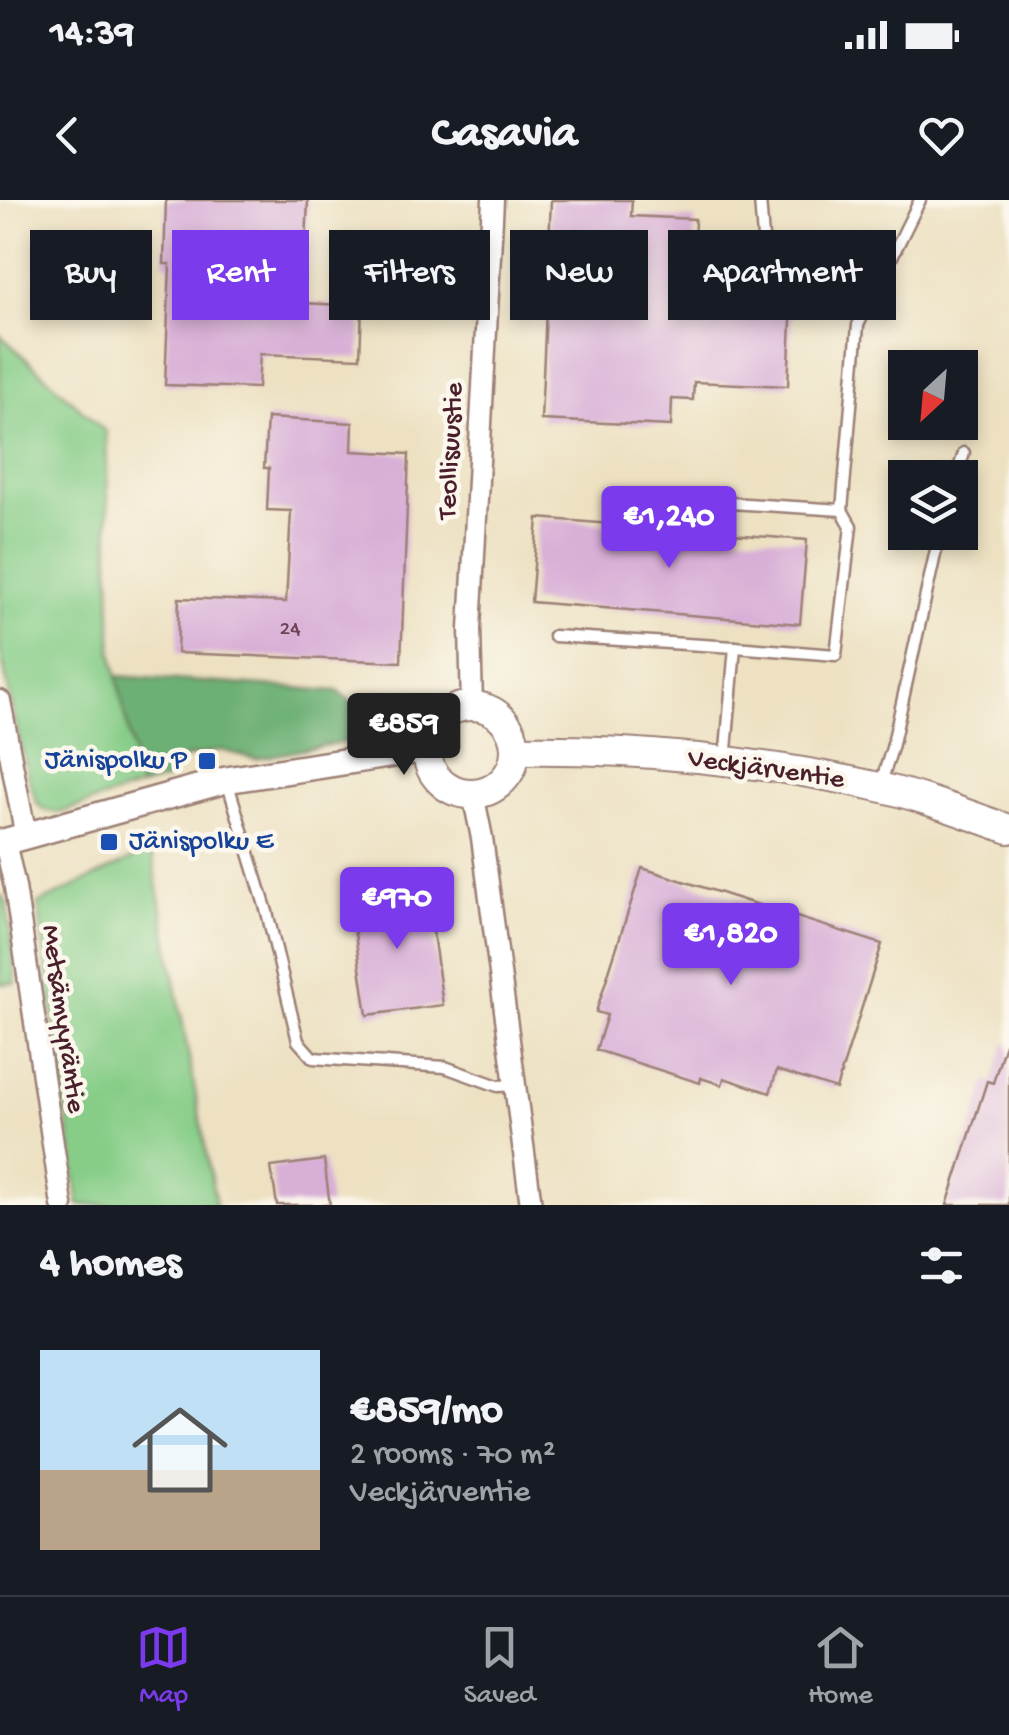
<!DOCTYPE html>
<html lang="en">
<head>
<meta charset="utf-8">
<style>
	:root { --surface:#171b24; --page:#20242c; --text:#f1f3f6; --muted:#9ea1a6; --line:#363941; --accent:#7c3aed }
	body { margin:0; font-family:"Gochi Hand",sans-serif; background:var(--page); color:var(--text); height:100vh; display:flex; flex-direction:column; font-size:38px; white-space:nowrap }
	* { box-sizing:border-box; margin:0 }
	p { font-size:32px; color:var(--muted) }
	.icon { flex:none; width:55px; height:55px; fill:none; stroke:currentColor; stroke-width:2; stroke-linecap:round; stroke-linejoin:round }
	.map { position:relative; height:1005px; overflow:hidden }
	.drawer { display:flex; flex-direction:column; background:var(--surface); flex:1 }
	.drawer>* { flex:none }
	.banner { position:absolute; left:30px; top:30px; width:950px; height:90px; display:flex; gap:20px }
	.needle { width:65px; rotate:206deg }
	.buttons { position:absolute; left:888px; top:150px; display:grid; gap:20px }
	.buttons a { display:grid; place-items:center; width:90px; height:90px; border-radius:0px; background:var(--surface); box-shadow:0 5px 15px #0003; font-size:50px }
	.price { position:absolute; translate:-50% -85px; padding:0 22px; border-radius:10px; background:var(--accent); color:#fff; font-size:32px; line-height:65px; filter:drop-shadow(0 2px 5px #0008) }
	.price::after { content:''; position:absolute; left:50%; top:60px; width:30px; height:22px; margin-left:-15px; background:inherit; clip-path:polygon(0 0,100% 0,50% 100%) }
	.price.active { background:#222; color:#fff }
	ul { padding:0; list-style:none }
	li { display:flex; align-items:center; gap:30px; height:250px; padding:0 40px }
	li+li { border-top:2px solid var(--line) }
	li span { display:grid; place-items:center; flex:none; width:280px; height:200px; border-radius:0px; color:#555 }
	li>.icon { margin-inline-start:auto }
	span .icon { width:120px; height:120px; fill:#fffc; stroke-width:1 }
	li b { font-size:42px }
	h2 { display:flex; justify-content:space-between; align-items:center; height:120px; padding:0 40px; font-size:42px }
	.chip { padding:0 35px; border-radius:0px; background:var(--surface); box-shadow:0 5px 15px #0003; font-size:35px; line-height:90px }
	.chip.active { background:var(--accent); color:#fff }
	.status { display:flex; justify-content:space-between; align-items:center; height:70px; padding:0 50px; background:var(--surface); direction:ltr }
	.status svg { height:28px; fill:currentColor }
	header { display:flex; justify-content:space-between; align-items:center; height:130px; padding:0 40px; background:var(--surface); font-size:45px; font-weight:700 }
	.dock { display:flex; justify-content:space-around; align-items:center; height:140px; border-top:2px solid var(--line); background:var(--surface); font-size:28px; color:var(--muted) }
	.dock a { display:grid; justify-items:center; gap:5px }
	.dock .active { color:var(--accent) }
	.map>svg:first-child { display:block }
</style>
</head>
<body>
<div class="status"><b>14:39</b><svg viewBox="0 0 49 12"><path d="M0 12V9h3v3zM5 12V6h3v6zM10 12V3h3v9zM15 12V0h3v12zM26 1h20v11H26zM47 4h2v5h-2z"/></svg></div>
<header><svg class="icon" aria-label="back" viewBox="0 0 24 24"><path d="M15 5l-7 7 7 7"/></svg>Casavia<svg class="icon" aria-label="heart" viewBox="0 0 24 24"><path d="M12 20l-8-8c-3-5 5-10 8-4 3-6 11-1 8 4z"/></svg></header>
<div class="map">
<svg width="1009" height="1005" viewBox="0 0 1009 1005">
	<rect width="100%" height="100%" fill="#fbf7ec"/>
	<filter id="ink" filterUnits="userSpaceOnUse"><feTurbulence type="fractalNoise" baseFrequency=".01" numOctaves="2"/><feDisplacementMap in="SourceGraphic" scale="20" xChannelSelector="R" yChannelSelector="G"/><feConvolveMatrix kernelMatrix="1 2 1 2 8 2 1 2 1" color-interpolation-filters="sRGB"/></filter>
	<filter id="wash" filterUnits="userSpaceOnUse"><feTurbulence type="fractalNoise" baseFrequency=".0048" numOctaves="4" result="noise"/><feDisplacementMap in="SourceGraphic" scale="40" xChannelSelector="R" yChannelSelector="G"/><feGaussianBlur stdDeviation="2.25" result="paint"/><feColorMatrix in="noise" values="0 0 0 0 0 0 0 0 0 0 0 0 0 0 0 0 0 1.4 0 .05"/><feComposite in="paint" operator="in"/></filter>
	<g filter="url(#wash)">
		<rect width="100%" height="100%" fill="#ede1c2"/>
		<!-- green -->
		<g fill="#87cd88" stroke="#68765a" stroke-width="2.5">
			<polygon points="0,135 106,232 112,451 140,587 59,613 44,610 37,603 28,577 0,451"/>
			<polygon points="151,650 216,1005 79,1005 38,704"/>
			<polygon points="0,694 7,703 16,783 0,784"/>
		</g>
		<!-- forest -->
		<polygon fill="#6db074" stroke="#5c6850" stroke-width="2.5" points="117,476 338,491 377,524 375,536 256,559 220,550 185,558 166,580 140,587"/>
		<g id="blocks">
			<!-- building -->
			<g fill="#d8afd7">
				<polygon points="166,0 308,0 303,103 362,106 360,158 260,154 258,188 165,185 170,64 164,64"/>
				<polygon points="551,0 632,0 631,16 695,19 693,72 793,77 788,186 694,182 693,200 672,199 671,226 541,220"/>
				<polygon points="267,218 353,223 352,251 409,254 401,462 177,453 179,398 286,402 291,311 267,310 269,268 264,268"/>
				<polygon points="538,318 807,340 800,424 531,402"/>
				<polygon points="642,668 882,744 836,889 777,870 770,893 724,878 722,885 701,878 700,883 596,850 607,815 596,812"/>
				<polygon points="427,689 443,805 367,815 350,700"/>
				<polygon points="1005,844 1009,845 1009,1005 947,1005 987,881 993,883"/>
				<polygon points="324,960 330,1005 277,1005 271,967"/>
			</g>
		</g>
	</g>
	<g filter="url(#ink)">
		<use href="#blocks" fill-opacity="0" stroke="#9c8076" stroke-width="2.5"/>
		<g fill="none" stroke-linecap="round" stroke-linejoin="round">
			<defs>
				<g id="service">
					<polyline points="760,0 763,38"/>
					<polyline points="956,278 964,253"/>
					<polyline points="697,301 842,310 858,125 920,0"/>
					<polyline points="554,436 735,447 725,561"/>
					<polyline points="735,447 836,455 851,326 842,310"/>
					<polyline points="227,581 267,712 298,841 313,858 445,867 498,886 515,885"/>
					<polyline points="880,586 892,548 940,332"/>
				</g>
				<g id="minor">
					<polyline points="0,501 26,637"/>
					<polyline points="472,506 470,429 493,0"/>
					<polyline points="473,594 482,638 531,1005"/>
					<polyline points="5,642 15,687 62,1005"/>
				</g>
				<polyline id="tertiary" points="0,643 226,580 427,549"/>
				<g id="secondary">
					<circle cx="471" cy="550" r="44"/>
					<path d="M 516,550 C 634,548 763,561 879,587 C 923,597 966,614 1009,629"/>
				</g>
			</defs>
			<!-- service casing -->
			<use href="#service" stroke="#9c8076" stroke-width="15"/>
			<!-- minor casing -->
			<use href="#minor" stroke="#9c8076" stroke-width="25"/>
			<!-- tertiary casing -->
			<use href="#tertiary" stroke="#9c8076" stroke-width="30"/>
			<!-- secondary casing -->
			<use href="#secondary" stroke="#9c8076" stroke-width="32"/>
			<!-- service -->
			<use href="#service" stroke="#fff" stroke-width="10"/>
			<!-- minor -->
			<use href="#minor" stroke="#fff" stroke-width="20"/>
			<!-- tertiary -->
			<use href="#tertiary" stroke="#fff" stroke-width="25"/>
			<!-- secondary -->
			<use href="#secondary" stroke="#fff" stroke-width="28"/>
		</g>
	</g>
	<!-- markers -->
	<g fill="#1a4fb4" stroke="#fbf7ec" stroke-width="4">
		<rect x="197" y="551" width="20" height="20" rx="5"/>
		<rect x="99" y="632" width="20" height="20" rx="5"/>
	</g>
	<g text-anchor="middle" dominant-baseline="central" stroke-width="9" stroke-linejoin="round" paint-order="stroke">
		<!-- number labels -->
		<g font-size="22" fill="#6e4356">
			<text x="290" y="430">24</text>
		</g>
		<!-- street labels -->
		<g font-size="28" fill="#4a1f2b" stroke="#fbf7ec">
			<text transform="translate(452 251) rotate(-87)">Teollisuustie</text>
			<text transform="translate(766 570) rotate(8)">Veckjärventie</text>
			<text transform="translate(62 819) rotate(82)">Metsämyyräntie</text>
		</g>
		<!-- transit labels -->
		<g font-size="28" fill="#164399" stroke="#fbf7ec" text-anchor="end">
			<text x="187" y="561">Jänispolku P</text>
			<text x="129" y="642" text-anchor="start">Jänispolku E</text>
		</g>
	</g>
</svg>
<div class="buttons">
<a><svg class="needle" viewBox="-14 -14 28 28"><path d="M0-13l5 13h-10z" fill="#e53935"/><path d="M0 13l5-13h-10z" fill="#9ea1a6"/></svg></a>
<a><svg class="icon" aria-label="layers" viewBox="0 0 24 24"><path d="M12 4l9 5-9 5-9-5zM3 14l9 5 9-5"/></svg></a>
</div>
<b class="price" style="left:669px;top:371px">€1,240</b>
<b class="price active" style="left:404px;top:578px">€859</b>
<b class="price" style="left:397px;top:752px">€970</b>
<b class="price" style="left:731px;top:788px">€1,820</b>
<div class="banner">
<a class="chip">Buy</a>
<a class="chip active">Rent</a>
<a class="chip">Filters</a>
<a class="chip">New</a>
<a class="chip">Apartment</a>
</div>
</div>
<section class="drawer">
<h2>4 homes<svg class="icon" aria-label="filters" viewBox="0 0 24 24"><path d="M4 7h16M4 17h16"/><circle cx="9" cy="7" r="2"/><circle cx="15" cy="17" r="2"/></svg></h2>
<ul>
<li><span style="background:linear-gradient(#bfe0f5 60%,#b9a48a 0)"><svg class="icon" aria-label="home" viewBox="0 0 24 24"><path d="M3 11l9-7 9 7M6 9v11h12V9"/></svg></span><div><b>€859/mo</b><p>2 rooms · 70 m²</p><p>Veckjärventie</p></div></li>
</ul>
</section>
<nav class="dock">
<a class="active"><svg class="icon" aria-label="map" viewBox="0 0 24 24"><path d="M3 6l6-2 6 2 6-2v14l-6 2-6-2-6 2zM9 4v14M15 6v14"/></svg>Map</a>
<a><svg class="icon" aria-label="saved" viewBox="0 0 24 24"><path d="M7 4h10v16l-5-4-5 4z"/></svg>Saved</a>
<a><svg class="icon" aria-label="home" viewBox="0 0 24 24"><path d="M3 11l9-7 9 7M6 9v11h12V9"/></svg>Home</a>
</nav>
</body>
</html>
